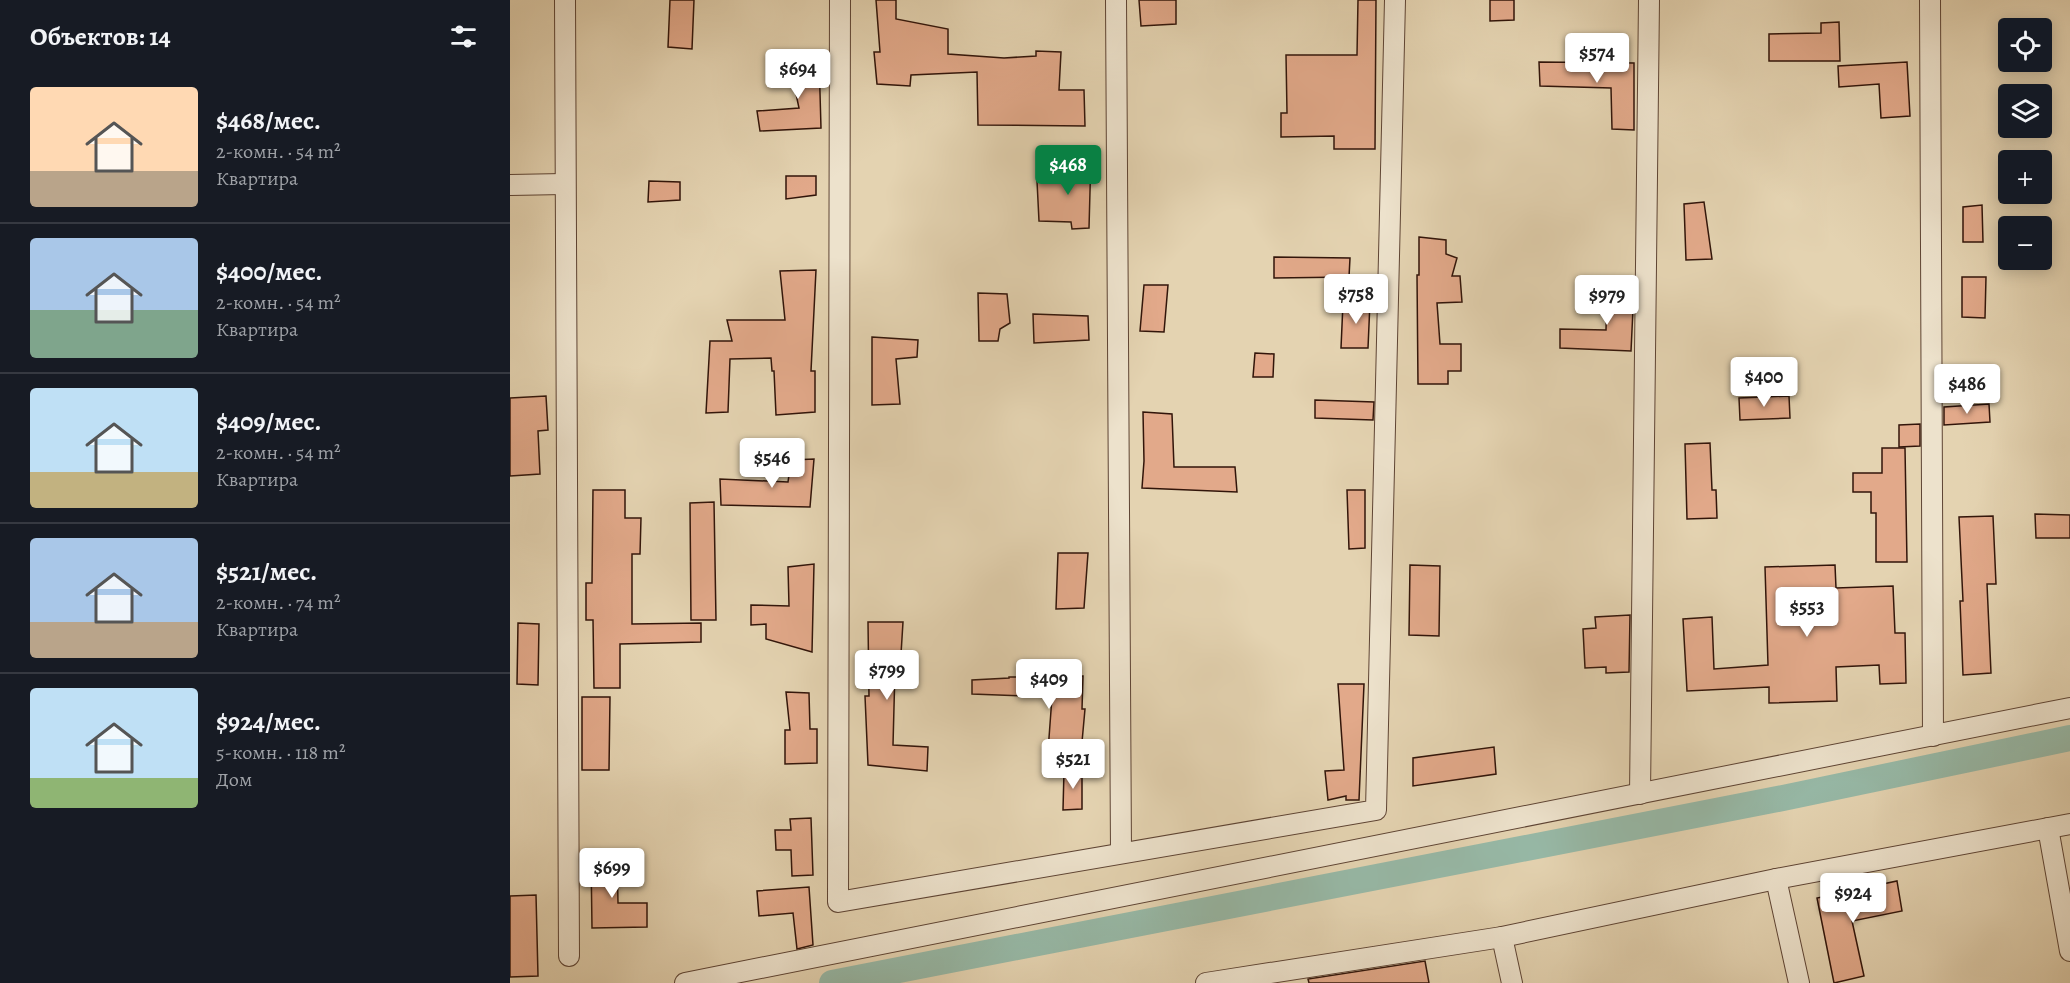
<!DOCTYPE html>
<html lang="ru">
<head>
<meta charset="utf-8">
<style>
	:root { --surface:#171b24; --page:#20242c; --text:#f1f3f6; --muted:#9ea1a6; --line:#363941; --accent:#0b8043 }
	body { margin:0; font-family:Alegreya,serif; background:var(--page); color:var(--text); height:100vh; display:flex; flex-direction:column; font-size:22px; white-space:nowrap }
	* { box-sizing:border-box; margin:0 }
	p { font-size:20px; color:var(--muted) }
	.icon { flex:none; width:33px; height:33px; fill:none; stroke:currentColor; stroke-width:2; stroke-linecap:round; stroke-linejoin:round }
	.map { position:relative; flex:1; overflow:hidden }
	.side { display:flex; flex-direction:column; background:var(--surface); width:510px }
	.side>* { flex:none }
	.tools { position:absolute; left:1488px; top:18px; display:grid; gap:12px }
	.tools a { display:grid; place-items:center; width:54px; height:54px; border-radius:6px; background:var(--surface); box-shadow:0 3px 15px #0003; font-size:30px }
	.price { position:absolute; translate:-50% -51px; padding:0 14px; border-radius:6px; background:#fff; color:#222; font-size:20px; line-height:39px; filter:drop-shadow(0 2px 3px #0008) }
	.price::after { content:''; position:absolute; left:50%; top:36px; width:18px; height:14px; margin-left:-9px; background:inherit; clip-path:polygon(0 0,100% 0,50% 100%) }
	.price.current { background:var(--accent); color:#fff }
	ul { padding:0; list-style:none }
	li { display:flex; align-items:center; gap:18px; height:150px; padding:0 30px }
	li+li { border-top:2px solid var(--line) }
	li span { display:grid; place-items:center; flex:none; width:168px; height:120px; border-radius:6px; color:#555 }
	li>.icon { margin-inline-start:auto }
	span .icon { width:72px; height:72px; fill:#fffc; stroke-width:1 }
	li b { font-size:26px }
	h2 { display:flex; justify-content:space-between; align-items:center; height:72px; padding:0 30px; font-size:26px }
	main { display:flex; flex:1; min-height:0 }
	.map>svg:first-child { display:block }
</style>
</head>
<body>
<main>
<section class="side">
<h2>Объектов: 14<svg class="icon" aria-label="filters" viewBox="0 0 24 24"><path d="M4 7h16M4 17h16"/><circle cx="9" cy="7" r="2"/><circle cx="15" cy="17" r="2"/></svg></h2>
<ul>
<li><span style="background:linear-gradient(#ffd9b3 70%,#b9a48a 0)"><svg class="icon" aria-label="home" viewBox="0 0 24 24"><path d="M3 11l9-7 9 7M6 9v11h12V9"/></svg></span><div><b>$468/мес.</b><p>2-комн. · 54 m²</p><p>Квартира</p></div></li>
<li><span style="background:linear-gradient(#a9c7e8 60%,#7fa58c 0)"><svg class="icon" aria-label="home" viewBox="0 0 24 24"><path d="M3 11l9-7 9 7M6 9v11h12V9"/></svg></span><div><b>$400/мес.</b><p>2-комн. · 54 m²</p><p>Квартира</p></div></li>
<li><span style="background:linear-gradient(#bfe0f5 70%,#c2b280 0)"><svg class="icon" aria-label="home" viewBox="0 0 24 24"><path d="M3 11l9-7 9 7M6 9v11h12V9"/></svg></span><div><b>$409/мес.</b><p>2-комн. · 54 m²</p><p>Квартира</p></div></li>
<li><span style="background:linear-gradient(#a9c7e8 70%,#b9a48a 0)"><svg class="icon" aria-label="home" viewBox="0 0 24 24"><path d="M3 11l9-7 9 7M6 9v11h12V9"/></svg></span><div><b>$521/мес.</b><p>2-комн. · 74 m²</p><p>Квартира</p></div></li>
<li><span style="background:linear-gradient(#bfe0f5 75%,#8fb573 0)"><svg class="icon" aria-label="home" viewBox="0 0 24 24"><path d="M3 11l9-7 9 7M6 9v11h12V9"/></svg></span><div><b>$924/мес.</b><p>5-комн. · 118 m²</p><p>Дом</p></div></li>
</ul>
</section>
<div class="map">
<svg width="1560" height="983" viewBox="0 0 1560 983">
	<rect width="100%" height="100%" fill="#e4d3b1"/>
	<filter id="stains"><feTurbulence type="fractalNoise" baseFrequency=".00333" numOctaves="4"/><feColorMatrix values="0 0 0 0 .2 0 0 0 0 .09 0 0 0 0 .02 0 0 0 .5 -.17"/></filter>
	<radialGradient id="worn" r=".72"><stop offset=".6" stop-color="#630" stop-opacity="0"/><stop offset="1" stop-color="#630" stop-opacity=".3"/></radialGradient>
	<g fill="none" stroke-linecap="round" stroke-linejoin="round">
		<!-- canal -->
		<polyline stroke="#97b9a7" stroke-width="26" points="322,983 1273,798 1560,738"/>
	</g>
	<!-- building -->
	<g fill="#e2a98a" stroke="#32150a" stroke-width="1.5">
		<polygon points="160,0 184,0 182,49 158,47"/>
		<polygon points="366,0 386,0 386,19 438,29 438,54 494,58 526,56 526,51 551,52 549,90 574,90 575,126 468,125 467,72 401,75 400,86 367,84 364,52 370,52"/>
		<polygon points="629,0 666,0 666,24 631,26"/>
		<polygon points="848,0 866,0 865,149 824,149 824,136 771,137 771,113 777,113 776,55 847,55"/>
		<polygon points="980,0 1004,0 1004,20 980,21"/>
		<polygon points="1329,22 1330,61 1259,61 1259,34 1311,33 1311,23"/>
		<polygon points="278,56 309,58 311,128 250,131 247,111 289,108"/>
		<polygon points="1029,62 1124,63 1124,130 1102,129 1101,88 1030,86"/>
		<polygon points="1397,62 1400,116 1371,118 1369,84 1329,87 1328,66"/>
		<polygon points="562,155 581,155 579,228 562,229 561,222 529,221 527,181 560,180"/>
		<polygon points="276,176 306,176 306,195 276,199"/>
		<polygon points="139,181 170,182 170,200 138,202"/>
		<polygon points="1194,202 1202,259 1176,260 1174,204"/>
		<polygon points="1472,205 1473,242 1453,242 1453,207"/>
		<polygon points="909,237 936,240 936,254 947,258 942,276 950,276 952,302 927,303 930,344 951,344 951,371 938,371 938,384 908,384 907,275 909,275"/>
		<polygon points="764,257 840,258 839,277 764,278"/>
		<polygon points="306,270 301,371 305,371 305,412 266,415 264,371 262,371 261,358 220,359 218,412 196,413 200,341 222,341 217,320 275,320 270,271"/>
		<polygon points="1452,277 1476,277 1475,318 1452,317"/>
		<polygon points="634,285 658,285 654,332 630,331"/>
		<polygon points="1097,288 1124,288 1121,351 1050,348 1050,329 1096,330"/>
		<polygon points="468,293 497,294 500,323 490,329 488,341 469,341"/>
		<polygon points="860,302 858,348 831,348 833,303"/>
		<polygon points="523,314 578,316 579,340 524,343"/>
		<polygon points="362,337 408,340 407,357 386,359 390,404 362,405"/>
		<polygon points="745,353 764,354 763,377 743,377"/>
		<polygon points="36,396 38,430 28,431 30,474 0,476 0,398"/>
		<polygon points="1279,396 1280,418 1230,420 1229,398"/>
		<polygon points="805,400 864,402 863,420 805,418"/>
		<polygon points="1479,404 1480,422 1434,425 1434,407"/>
		<polygon points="633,412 662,414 664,467 725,467 727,492 632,488 634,461"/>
		<polygon points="1410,424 1410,446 1389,447 1389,425"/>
		<polygon points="1200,443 1202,490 1206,490 1207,518 1177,519 1175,444"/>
		<polygon points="1372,448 1395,448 1397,562 1366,562 1366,513 1361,513 1361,492 1343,492 1343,473 1372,473"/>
		<polygon points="304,459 300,507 211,505 210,479 278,482 281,460"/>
		<polygon points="83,490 115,490 115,518 131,518 130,554 122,554 122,624 191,623 191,642 110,644 110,688 84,688 83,620 76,620 76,583 82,583"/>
		<polygon points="837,490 855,490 855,548 839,549"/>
		<polygon points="204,502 206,620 181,620 180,503"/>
		<polygon points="1525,514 1560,515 1560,538 1526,538"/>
		<polygon points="1483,516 1486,584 1477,584 1481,673 1453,675 1450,601 1453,601 1449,517"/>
		<polygon points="548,553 578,553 574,608 546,609"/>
		<polygon points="304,564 302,652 256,639 256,624 241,625 241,605 279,606 278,567"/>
		<polygon points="900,565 930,566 929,636 899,635"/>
		<polygon points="1325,565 1326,588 1383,586 1385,633 1395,633 1396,683 1370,684 1369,665 1326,667 1327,701 1259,703 1259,687 1177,691 1173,619 1202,617 1204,669 1258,665 1255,567"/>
		<polygon points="1120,615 1119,672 1096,673 1096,667 1075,668 1073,629 1086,628 1085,617"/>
		<polygon points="358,622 393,622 390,670 385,669 383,745 418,747 417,771 358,765 355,696 359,696"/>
		<polygon points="8,623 29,624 28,685 7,684"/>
		<polygon points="573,676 572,709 575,709 570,764 537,765 542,697 462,694 462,680 499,678 499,677"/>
		<polygon points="828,684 854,684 849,800 836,800 836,796 818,800 815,771 834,770"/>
		<polygon points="276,692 299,693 300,729 307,729 307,763 275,764 275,730 280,730"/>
		<polygon points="72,697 100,697 99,770 72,770"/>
		<polygon points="984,747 986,774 903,786 903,758"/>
		<polygon points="554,771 572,771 572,809 553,810"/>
		<polygon points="301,818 303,875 282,876 281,850 266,850 265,830 281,830 280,819"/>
		<polygon points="81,857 107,857 108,903 137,903 137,927 82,928"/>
		<polygon points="1387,881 1392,911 1342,921 1354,976 1324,983 1307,898"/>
		<polygon points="299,887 303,945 287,949 283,913 249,916 247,891"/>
		<polygon points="26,895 28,976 0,977 0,896"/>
		<polygon points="915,961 919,983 799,983 798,979"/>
	</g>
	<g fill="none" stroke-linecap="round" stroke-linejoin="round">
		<defs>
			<g id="street">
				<polyline points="55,0 59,956"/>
				<polyline points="330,0 328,902 866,810 885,0"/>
				<polyline points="606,0 611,852"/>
				<polyline points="1420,0 1423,736"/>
				<polyline points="0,185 54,184"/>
				<polyline points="1130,794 1139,0"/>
				<polyline points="1538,828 1560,951"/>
				<polyline points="1266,879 1289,983"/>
				<polyline points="992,937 1002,983"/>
				<polyline points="175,983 1560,708"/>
				<polyline points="696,983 992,937 1266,879 1560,824"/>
			</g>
		</defs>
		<!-- street casing -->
		<use href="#street" stroke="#5e4434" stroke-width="22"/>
		<!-- street -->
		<use href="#street" stroke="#ede2cc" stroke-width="20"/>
	</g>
	<rect width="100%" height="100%" filter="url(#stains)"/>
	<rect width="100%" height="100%" fill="url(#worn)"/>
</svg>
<div class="tools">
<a><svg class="icon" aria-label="locate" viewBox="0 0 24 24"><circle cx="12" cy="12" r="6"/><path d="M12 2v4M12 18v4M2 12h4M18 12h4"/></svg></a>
<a><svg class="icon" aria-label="layers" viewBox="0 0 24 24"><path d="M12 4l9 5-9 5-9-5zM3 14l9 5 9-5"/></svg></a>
<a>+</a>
<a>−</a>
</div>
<b class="price" style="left:1087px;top:84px">$574</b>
<b class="price" style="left:288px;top:100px">$694</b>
<b class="price current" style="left:558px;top:196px">$468</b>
<b class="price" style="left:846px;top:325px">$758</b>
<b class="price" style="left:1097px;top:326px">$979</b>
<b class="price" style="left:1254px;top:408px">$400</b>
<b class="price" style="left:1457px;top:415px">$486</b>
<b class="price" style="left:262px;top:489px">$546</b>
<b class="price" style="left:1297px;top:638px">$553</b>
<b class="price" style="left:377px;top:701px">$799</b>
<b class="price" style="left:539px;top:710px">$409</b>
<b class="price" style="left:563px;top:790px">$521</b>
<b class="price" style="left:102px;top:899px">$699</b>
<b class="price" style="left:1343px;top:924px">$924</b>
</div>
</main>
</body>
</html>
